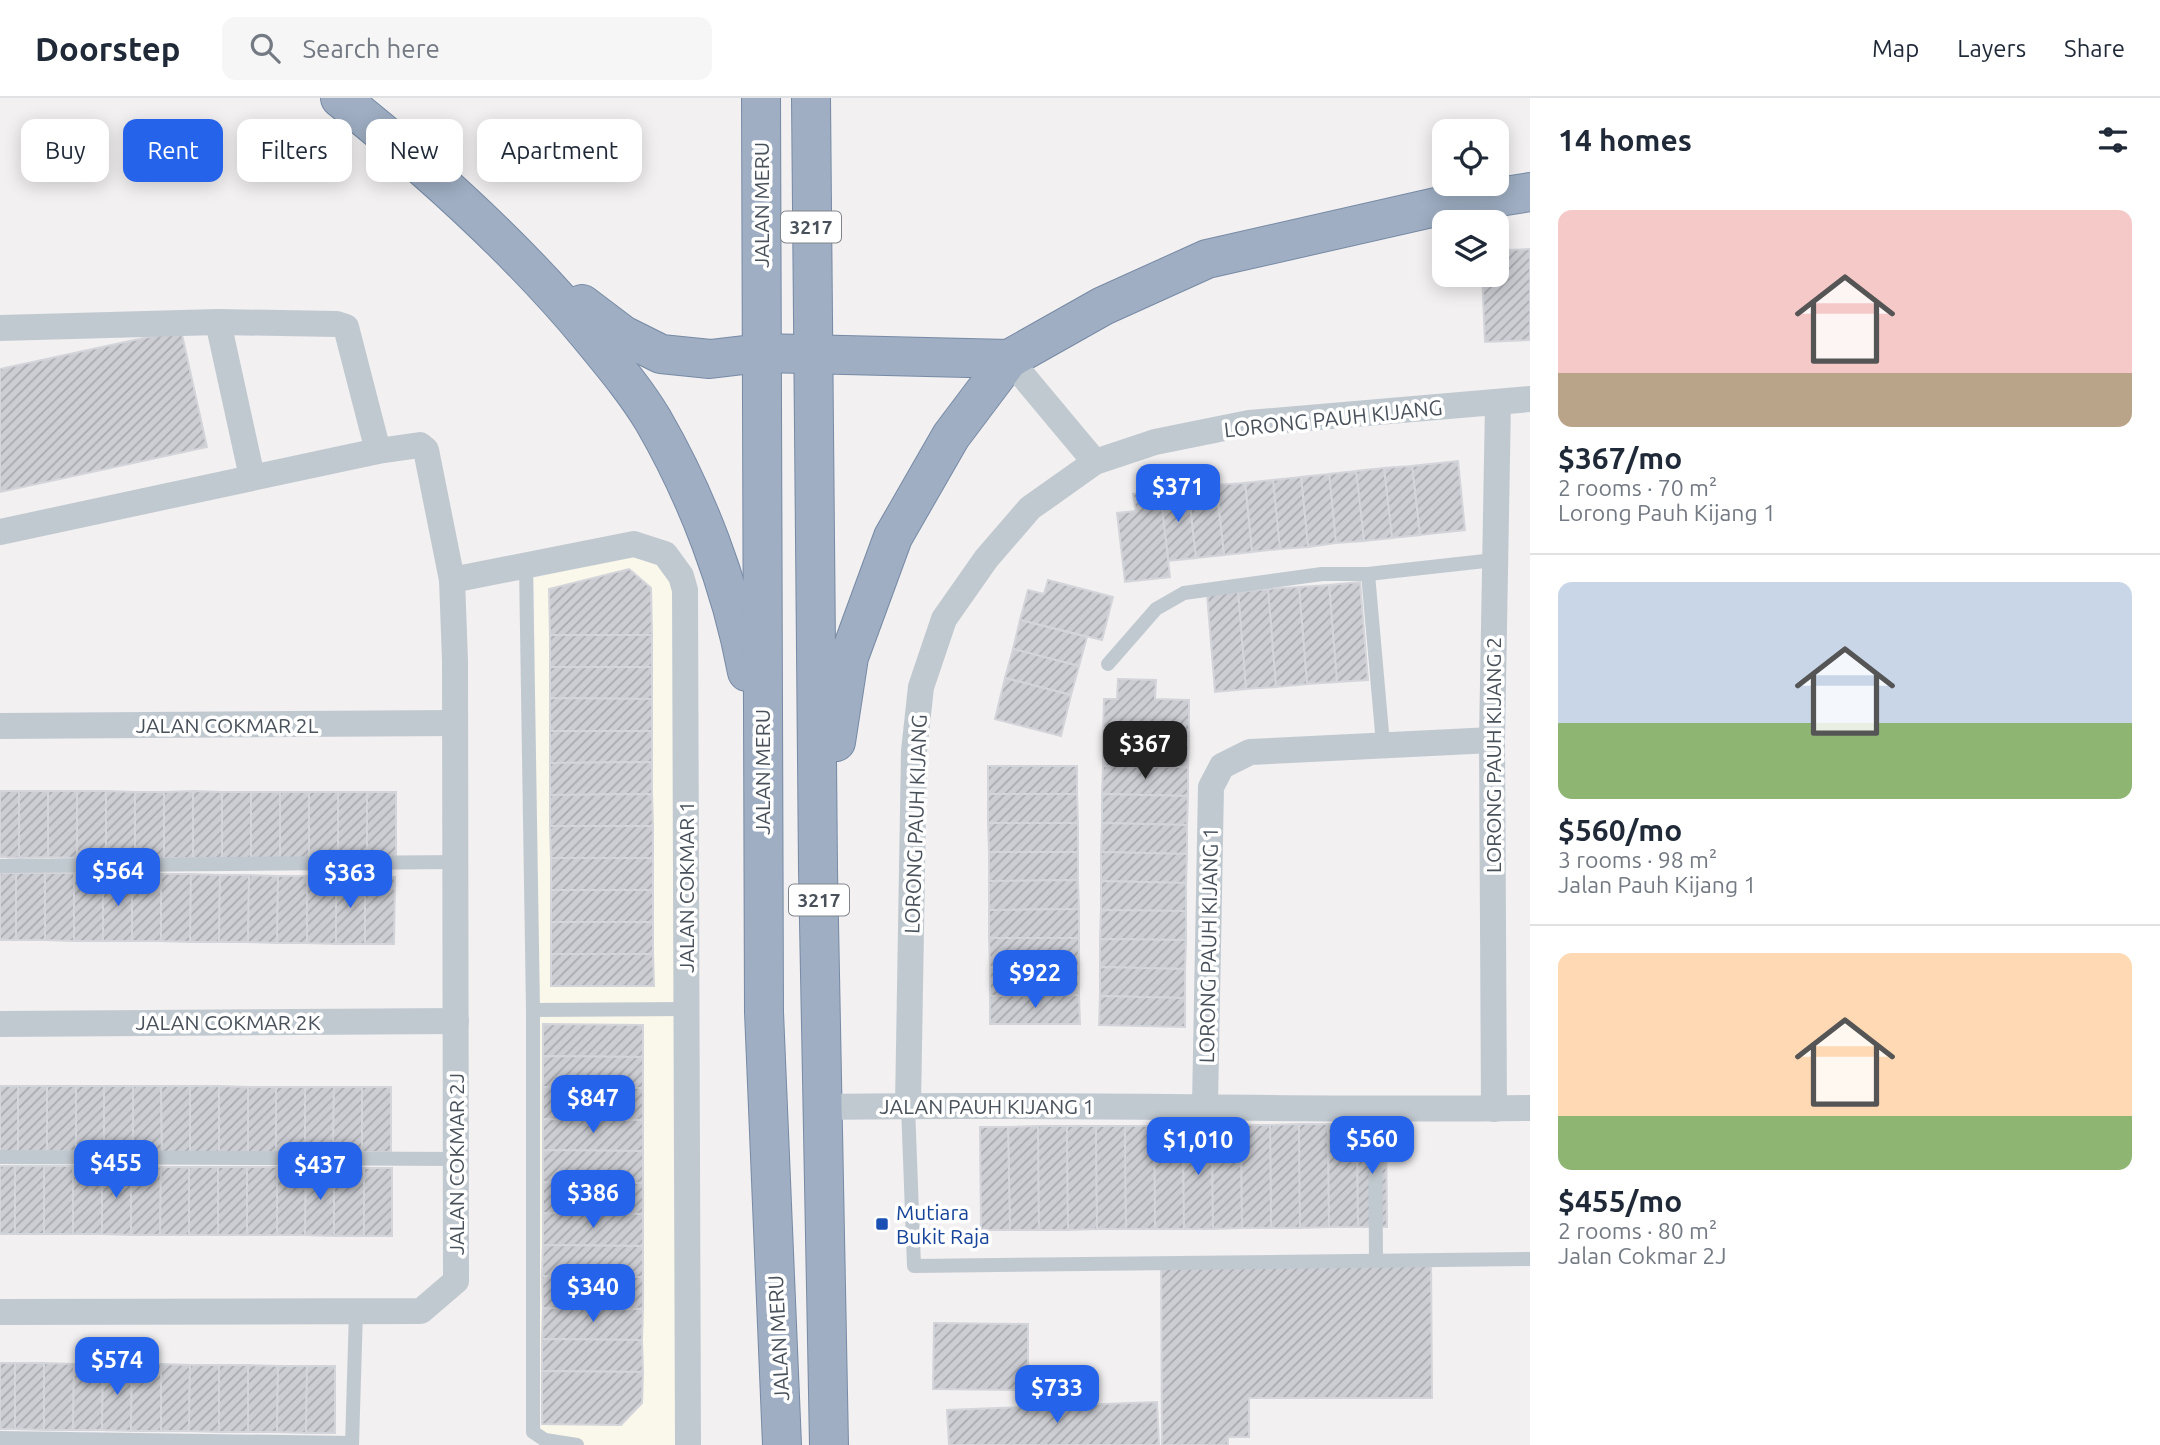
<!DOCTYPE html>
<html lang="en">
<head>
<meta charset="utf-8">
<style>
	:root { --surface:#fff; --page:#f6f6f7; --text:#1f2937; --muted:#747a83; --line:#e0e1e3; --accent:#2563eb }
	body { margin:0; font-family:Ubuntu,sans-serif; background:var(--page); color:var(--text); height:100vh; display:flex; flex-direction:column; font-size:26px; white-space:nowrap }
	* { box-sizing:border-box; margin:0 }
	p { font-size:23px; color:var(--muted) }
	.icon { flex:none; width:38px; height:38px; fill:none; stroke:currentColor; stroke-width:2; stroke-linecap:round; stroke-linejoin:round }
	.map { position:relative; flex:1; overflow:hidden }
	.panel { display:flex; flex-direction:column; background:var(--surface); width:630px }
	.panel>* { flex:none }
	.banner { position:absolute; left:21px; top:21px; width:665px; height:63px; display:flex; gap:14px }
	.fabs { position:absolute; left:1432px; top:21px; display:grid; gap:14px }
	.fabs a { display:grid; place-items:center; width:77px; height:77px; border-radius:14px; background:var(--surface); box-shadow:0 4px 18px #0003; font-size:35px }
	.price { position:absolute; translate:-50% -60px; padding:0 16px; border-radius:14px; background:var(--accent); color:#fff; font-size:23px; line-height:46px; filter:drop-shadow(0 2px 4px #0008) }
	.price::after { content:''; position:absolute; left:50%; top:42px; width:21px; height:16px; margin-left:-10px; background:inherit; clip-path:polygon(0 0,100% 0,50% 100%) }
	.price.current { background:#222; color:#fff }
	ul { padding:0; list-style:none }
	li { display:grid; align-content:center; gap:14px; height:371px; padding:0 28px }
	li+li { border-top:2px solid var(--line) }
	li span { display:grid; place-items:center; height:217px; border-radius:14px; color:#555 }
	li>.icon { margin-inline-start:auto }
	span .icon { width:126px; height:126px; fill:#fffc; stroke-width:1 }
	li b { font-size:30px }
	h2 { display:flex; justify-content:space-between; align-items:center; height:84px; padding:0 28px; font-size:30px }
	.tag { padding:0 24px; border-radius:14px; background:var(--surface); box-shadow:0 4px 18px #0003; font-size:24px; line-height:63px }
	.tag.current { background:var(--accent); color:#fff }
	header { display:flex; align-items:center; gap:42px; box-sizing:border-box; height:98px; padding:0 35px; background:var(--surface); border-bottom:2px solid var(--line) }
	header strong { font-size:33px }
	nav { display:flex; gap:38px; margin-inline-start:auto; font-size:24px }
	.search { width:490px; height:63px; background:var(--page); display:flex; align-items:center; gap:18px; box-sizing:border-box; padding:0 24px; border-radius:14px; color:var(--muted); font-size:26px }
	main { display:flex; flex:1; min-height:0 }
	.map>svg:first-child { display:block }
</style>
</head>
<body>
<header>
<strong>Doorstep</strong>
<div class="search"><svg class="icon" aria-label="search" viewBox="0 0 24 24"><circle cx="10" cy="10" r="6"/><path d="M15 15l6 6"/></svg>Search here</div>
<nav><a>Map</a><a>Layers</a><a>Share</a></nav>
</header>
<main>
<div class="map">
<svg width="1530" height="1347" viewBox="0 0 1530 1347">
	<defs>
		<pattern id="building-hatch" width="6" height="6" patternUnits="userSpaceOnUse" patternTransform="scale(1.75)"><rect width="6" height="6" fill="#cdced4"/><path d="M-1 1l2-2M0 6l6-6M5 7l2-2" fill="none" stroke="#a8aaaf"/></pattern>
	</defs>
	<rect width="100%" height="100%" fill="#f2f0f0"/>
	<!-- commercial -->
	<polygon fill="#faf7eb" points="625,457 640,458 659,467 675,490 676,1347 541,1347 534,480"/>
	<!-- building -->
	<g fill="url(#building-hatch)" stroke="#d4d5da" stroke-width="2">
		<polygon points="1530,151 1530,242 1485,244 1482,177 1508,173 1507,152"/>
		<polygon points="181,232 207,349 0,394 0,271"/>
		<polygon points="1458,363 1465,432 1420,437 1412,368"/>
		<polygon points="1412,368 1420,437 1392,440 1384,370"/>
		<polygon points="1384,370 1392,440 1364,443 1356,373"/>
		<polygon points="1356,373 1364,443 1336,445 1329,376"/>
		<polygon points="1329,376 1336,445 1308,449 1301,379"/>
		<polygon points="1301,379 1308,449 1280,451 1273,382"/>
		<polygon points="1273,382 1280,451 1252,454 1245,385"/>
		<polygon points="1245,385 1252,454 1224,457 1216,387"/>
		<polygon points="1216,387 1224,457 1196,460 1188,390"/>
		<polygon points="1188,390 1196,460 1168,463 1160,393"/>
		<polygon points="1160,393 1170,479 1125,484 1117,415 1136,413 1133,396"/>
		<polygon points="629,471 651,490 652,537 550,537 549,491"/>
		<polygon points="1048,482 1113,499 1102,542 1020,522 1028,492 1044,496"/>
		<polygon points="1360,484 1368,582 1337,584 1329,487"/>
		<polygon points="1329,487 1337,584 1307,586 1299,489"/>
		<polygon points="1299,489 1307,586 1276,589 1268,491"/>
		<polygon points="1268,491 1276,589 1246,591 1238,494"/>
		<polygon points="1238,494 1246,591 1215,594 1207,496"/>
		<polygon points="1020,522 1087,539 1079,568 1013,551"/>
		<rect x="550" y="537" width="102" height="32"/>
		<polygon points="1013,551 1079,568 1071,597 1005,580"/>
		<polygon points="550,569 652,569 652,601 550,600"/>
		<polygon points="1005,580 1071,597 1061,638 995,621"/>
		<polygon points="1118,581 1156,582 1155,601 1189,602 1189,640 1103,639 1104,601 1117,601"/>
		<polygon points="550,600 652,601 652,633 550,633"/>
		<polygon points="550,633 652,633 652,664 550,665"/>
		<polygon points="1103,639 1189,640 1188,669 1103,668"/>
		<polygon points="652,664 652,696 550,697 550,665"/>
		<rect x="988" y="668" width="89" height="28"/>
		<polygon points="1103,668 1188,669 1188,698 1102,696"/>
		<polygon points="0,693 19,693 19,760 0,759"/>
		<polygon points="19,693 48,693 48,759 19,760"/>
		<polygon points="48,693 77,693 77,760 48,759"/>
		<rect x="77" y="693" width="29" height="67"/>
		<polygon points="106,693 135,694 135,760 106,760"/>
		<polygon points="193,693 193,760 164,760 164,694"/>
		<polygon points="193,693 222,694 222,760 193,760"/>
		<rect x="135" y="694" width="29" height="66"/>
		<rect x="222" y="694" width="29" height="66"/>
		<rect x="251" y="694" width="29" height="66"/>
		<rect x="280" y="694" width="29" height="66"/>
		<rect x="309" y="694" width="29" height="66"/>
		<rect x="338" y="694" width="29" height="66"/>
		<rect x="367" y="694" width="29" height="66"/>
		<polygon points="652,696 653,728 550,728 550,697"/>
		<polygon points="988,696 1077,696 1078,725 988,725"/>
		<polygon points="1102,696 1188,698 1187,727 1102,725"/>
		<polygon points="988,725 1078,725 1078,754 989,754"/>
		<polygon points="1102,725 1187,727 1187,756 1101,754"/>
		<polygon points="550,728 653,728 653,760 551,760"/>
		<polygon points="989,754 1078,754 1078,782 989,783"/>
		<polygon points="1101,754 1187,756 1186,785 1101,783"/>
		<rect x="551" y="760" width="102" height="32"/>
		<rect x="0" y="775" width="16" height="67"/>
		<rect x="16" y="775" width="29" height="67"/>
		<polygon points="45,775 74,775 74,843 45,842"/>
		<polygon points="74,775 103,776 103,843 74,843"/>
		<rect x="103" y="776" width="29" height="67"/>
		<rect x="132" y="776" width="29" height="67"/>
		<polygon points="161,776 191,776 190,844 161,843"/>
		<polygon points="191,776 220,777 219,844 190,844"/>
		<polygon points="220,777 249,777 248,844 219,844"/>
		<polygon points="249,777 278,778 277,845 248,844"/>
		<polygon points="278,778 307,778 307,845 277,845"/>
		<polygon points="307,778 336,778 336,846 307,845"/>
		<rect x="336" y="778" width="29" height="68"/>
		<polygon points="365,778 395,779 394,846 365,846"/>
		<polygon points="1078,782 1079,811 989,812 989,783"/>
		<polygon points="1101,783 1186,785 1186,813 1101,812"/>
		<rect x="551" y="792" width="102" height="32"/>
		<polygon points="1079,811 1079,840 989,840 989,812"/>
		<polygon points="1101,812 1186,813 1186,842 1100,841"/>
		<rect x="551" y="824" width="102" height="32"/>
		<polygon points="989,840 1079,840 1079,869 990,869"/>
		<polygon points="1100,841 1186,842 1185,871 1100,869"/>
		<polygon points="551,856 653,856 654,888 551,888"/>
		<polygon points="990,869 1079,869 1079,897 990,898"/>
		<polygon points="1100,869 1185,871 1185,900 1100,898"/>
		<polygon points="1079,897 1080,926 990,926 990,898"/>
		<polygon points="1100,898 1185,900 1185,929 1099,927"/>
		<polygon points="543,926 643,927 643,959 543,958"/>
		<polygon points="543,958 643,959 643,990 543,989"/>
		<rect x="0" y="988" width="18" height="65"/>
		<rect x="18" y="988" width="29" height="65"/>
		<rect x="47" y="988" width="29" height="65"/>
		<rect x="76" y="988" width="28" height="65"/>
		<rect x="104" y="988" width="29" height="65"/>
		<polygon points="133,988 161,988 162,1054 133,1053"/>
		<polygon points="161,988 190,988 190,1054 162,1054"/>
		<rect x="190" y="988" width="29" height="66"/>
		<polygon points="219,988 248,989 248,1054 219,1054"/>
		<rect x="248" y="989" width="28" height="65"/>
		<rect x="276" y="989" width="29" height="65"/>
		<polygon points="305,989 334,989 333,1054 305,1054"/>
		<polygon points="334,989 362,989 362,1054 333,1054"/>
		<rect x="362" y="989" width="29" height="65"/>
		<polygon points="543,989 643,990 643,1022 543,1021"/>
		<polygon points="543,1021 643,1022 643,1053 543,1052"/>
		<polygon points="1299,1026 1300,1130 1271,1130 1270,1027"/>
		<polygon points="1299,1026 1328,1026 1329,1129 1300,1130"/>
		<polygon points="1328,1026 1357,1026 1358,1129 1329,1129"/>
		<polygon points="1357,1026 1386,1026 1387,1129 1358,1129"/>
		<polygon points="1183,1027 1184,1131 1155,1131 1154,1028"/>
		<polygon points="1183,1027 1212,1027 1213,1131 1184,1131"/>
		<polygon points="1212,1027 1241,1027 1242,1130 1213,1131"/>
		<polygon points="1241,1027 1270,1027 1271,1130 1242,1130"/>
		<polygon points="1038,1028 1039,1132 1010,1132 1008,1029"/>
		<polygon points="1038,1028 1067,1028 1068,1132 1039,1132"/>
		<polygon points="1067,1028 1096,1028 1097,1131 1068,1132"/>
		<polygon points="1096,1028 1125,1028 1126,1131 1097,1131"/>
		<polygon points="1125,1028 1154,1028 1155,1131 1126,1131"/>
		<polygon points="980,1029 1008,1029 1010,1132 981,1132"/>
		<polygon points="543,1052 643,1053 643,1085 543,1084"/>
		<rect x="0" y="1068" width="15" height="68"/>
		<rect x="15" y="1068" width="29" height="68"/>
		<rect x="44" y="1068" width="29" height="68"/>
		<rect x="73" y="1068" width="29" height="68"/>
		<polygon points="102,1068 131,1069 131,1137 102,1136"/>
		<polygon points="131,1069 161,1069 160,1137 131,1137"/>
		<polygon points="161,1069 189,1069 189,1137 160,1137"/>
		<rect x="189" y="1069" width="29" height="68"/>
		<rect x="218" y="1069" width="29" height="68"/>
		<rect x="247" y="1069" width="30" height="68"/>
		<polygon points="277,1069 306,1069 305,1137 277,1137"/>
		<polygon points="306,1069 334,1070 334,1138 305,1137"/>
		<rect x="334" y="1070" width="30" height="68"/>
		<rect x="364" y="1070" width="28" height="68"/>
		<polygon points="543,1084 643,1085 643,1116 543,1115"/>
		<polygon points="543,1115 643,1116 643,1148 543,1147"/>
		<polygon points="543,1147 643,1148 643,1179 542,1178"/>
		<polygon points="1161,1162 1431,1162 1432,1300 1249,1300 1249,1339 1228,1339 1228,1347 1162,1347"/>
		<polygon points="542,1178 643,1179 643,1211 543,1210"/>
		<polygon points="543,1210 643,1211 642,1242 542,1241"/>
		<polygon points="934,1225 1028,1226 1028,1292 933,1291"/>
		<polygon points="542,1241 642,1242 643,1274 542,1273"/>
		<rect x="0" y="1265" width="15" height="66"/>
		<polygon points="15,1265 44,1265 44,1332 15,1331"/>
		<polygon points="44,1265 74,1266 73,1332 44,1332"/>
		<polygon points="74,1266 103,1266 102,1332 73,1332"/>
		<polygon points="103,1266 132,1266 131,1333 102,1332"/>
		<polygon points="132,1266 161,1266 161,1333 131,1333"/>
		<polygon points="161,1266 190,1267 189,1333 161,1333"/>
		<polygon points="190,1267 219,1267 219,1334 189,1333"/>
		<rect x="219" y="1267" width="29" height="67"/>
		<polygon points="248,1267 278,1268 277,1334 248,1334"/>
		<polygon points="278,1268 307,1268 306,1335 277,1334"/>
		<polygon points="307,1268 335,1268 335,1335 306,1335"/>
		<polygon points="542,1273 643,1274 642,1305 621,1327 542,1326"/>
		<polygon points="1157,1304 1159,1347 949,1347 947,1312"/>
	</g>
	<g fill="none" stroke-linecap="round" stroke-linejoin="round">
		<defs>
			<g id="trunk">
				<path d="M 340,0 C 429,71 516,149 589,237 C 611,264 635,292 653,322 C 697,398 731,487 747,574"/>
				<polyline points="761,0 764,914 782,1347"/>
				<polyline points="811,0 818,771 829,1347"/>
				<polyline points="582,206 623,237 661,256 710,261 761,255 1009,261"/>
				<polyline points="836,644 849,559 893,439 951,338 1009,261 1103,208 1207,161 1436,109 1530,94"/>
			</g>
		</defs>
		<!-- trunk casing -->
		<use href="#trunk" stroke="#778aa5" stroke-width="40"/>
		<!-- service -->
		<g stroke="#c1c9d0" stroke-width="14">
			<polyline points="526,468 533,912 533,1334 545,1342 577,1347"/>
			<polyline points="1368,476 1383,646"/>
			<polyline points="1108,566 1156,511 1184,495 1322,476 1368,476 1494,462"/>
			<polyline points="0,768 455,764"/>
			<polyline points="533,912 686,911"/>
			<polyline points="908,1008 914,1168 1530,1161"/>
			<polyline points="1375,1013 1376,1162"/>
			<polyline points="0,1059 456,1061"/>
			<polyline points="0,1340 352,1345"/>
			<polyline points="352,1347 356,1213"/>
		</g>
		<!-- minor -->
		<g stroke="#c1c9d0" stroke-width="26">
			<polyline points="218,224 252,379"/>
			<polyline points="0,230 218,224 337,226 346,229 378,353"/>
			<polyline points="1009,261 1095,364"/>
			<polyline points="0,434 378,353 420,347 426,352 452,482 455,563 456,1183 421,1213 0,1214"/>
			<polyline points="452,482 634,446 665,456 681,478 685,492 688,1347"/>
			<polyline points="0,628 455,625"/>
			<polyline points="0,926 456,923"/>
			<polyline points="1205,1007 1211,689 1222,668 1250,654 1492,642"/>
			<polyline points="908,1008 914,653 921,589 944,521 986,461 1030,410 1095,364 1155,344 1249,325 1530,301"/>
			<path d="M 822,1009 C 1058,1005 1294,1013 1530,1010"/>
			<polyline points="1494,1011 1492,642 1498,304"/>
		</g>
		<!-- trunk -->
		<use href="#trunk" stroke="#9faec3" stroke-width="38"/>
	</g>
	<!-- markers -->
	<rect fill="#1a4fb4" stroke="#fff" stroke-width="2.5" x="875" y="1119" width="14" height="14" rx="3.5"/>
	<g text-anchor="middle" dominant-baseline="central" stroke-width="7" stroke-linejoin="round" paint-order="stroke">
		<!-- shield labels -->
		<g fill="#fff" stroke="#80858c" stroke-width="2">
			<rect x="781" y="113.5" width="60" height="31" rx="5"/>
			<rect x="789" y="786.5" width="60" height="31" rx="5"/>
		</g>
		<g font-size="19" font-weight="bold" fill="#49515b">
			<text x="811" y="129">3217</text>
			<text x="819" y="802">3217</text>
		</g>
		<!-- street labels -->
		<g font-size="21" fill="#49515b" stroke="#fff">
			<text transform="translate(761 107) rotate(-90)">JALAN MERU</text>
			<text transform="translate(1333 320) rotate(-6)">LORONG PAUH KIJANG</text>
			<text x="227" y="627">JALAN COKMAR 2L</text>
			<text transform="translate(1493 657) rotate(-90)">LORONG PAUH KIJANG 2</text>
			<text transform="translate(762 674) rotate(-90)">JALAN MERU</text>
			<text transform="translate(915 726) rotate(-88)">LORONG PAUH KIJANG</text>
			<text transform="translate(686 789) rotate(-90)">JALAN COKMAR 1</text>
			<text transform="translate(1208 847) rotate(-89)">LORONG PAUH KIJANG 1</text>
			<text x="228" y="924">JALAN COKMAR 2K</text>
			<text x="987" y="1008">JALAN PAUH KIJANG 1</text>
			<text transform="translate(456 1066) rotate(-90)">JALAN COKMAR 2J</text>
			<text transform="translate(778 1240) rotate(-93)">JALAN MERU</text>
		</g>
		<!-- transit labels -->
		<g font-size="21" fill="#164399" stroke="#fff" text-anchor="start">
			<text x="896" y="1114">Mutiara<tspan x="896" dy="24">Bukit Raja</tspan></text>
		</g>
	</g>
</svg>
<div class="fabs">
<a><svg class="icon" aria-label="locate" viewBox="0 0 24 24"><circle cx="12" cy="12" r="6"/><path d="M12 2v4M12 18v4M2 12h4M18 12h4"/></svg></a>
<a><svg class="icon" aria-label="layers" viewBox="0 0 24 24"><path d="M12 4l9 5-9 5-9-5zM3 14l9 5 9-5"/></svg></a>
</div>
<b class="price" style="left:1178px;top:426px">$371</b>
<b class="price current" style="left:1145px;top:683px">$367</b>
<b class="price" style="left:118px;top:810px">$564</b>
<b class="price" style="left:350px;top:812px">$363</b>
<b class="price" style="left:1035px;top:912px">$922</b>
<b class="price" style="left:593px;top:1037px">$847</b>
<b class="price" style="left:1372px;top:1078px">$560</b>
<b class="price" style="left:1198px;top:1079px">$1,010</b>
<b class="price" style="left:116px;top:1102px">$455</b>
<b class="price" style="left:320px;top:1104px">$437</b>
<b class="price" style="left:593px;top:1132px">$386</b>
<b class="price" style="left:593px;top:1226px">$340</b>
<b class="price" style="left:117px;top:1299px">$574</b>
<b class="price" style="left:1057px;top:1327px">$733</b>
<div class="banner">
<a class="tag">Buy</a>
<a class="tag current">Rent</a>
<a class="tag">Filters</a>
<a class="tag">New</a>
<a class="tag">Apartment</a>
</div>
</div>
<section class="panel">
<h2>14 homes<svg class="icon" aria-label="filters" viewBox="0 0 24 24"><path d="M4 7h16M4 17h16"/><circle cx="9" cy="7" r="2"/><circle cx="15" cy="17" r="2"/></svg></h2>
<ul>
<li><span style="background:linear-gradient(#f6c9c9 75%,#b9a48a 0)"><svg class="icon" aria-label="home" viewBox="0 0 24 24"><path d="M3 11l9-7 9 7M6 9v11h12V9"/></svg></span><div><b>$367/mo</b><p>2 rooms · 70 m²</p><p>Lorong Pauh Kijang 1</p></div></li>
<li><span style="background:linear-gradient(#c9d6e8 65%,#8fb573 0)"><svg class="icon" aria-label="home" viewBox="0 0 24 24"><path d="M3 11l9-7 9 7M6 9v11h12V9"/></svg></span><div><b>$560/mo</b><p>3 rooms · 98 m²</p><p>Jalan Pauh Kijang 1</p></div></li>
<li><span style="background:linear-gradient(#ffd9b3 75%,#8fb573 0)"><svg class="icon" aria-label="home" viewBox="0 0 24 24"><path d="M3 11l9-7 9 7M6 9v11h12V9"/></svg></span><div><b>$455/mo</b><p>2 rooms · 80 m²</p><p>Jalan Cokmar 2J</p></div></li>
</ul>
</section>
</main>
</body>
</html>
